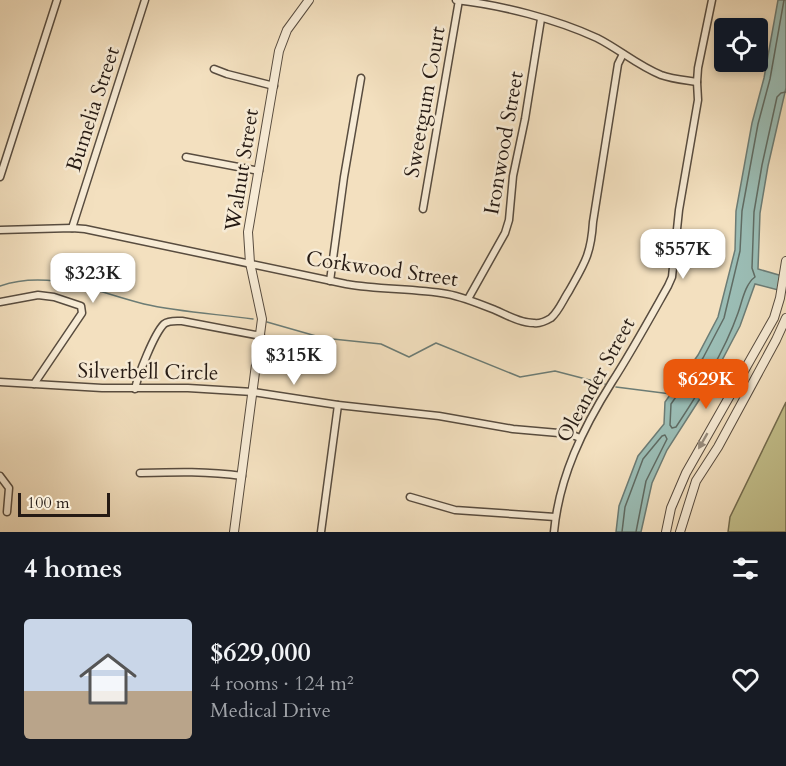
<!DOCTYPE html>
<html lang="en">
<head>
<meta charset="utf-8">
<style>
	:root { --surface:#171b24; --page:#20242c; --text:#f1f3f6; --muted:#9ea1a6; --line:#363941; --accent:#ea580c }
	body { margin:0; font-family:Cardo,serif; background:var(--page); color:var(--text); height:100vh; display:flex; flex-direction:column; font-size:22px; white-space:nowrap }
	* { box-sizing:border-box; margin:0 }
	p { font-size:20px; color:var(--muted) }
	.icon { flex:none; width:33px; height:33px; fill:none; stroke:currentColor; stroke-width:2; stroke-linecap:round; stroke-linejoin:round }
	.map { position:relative; height:532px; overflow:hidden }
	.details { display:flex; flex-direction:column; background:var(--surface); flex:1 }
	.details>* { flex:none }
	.fabs { position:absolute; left:714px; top:18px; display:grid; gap:12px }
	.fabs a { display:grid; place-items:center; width:54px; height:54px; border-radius:6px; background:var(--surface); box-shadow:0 3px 9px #0003; font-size:30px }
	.scale { position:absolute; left:18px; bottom:15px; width:92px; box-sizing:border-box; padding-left:6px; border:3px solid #251a14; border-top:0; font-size:16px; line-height:21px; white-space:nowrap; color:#251a14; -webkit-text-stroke:4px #f7ebd5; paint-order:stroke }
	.price { position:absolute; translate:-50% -51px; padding:0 14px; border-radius:12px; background:#fff; color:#222; font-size:20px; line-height:39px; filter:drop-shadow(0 2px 3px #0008) }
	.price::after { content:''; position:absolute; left:50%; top:36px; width:18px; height:14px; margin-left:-9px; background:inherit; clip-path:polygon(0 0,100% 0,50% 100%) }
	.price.current { background:var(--accent); color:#fff }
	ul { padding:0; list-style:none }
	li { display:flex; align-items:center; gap:18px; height:150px; padding:0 24px }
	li+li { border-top:2px solid var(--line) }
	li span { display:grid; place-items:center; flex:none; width:168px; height:120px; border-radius:6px; color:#555 }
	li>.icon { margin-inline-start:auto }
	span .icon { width:72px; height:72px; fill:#fffc; stroke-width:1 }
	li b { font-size:26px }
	h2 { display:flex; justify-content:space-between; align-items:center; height:72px; padding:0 24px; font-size:26px }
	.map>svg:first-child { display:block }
</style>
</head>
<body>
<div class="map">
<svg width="786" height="532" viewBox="0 0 786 532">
	<rect width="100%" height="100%" fill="#f3e0bf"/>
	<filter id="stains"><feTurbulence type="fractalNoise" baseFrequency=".00333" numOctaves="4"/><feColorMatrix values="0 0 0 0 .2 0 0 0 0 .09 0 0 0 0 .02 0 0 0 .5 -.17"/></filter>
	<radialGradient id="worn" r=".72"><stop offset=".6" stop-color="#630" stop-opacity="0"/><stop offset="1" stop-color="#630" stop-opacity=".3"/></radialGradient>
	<!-- green -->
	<polygon fill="#c3c08c" stroke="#746d50" stroke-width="1.5" points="786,402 786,532 728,532 730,517"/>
	<!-- water -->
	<polygon fill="#9bbdb5" stroke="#6c7c75" stroke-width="1.5" points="778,0 786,0 786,88 768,166 760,213 758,269 786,277 786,292 755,284 740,326 710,383 667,450 652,483 641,532 616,532 619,506 638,456 664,424 665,402 698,355 718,317 735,250 736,211 752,123 764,78"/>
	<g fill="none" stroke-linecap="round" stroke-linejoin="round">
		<!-- shore -->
		<g stroke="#606c64" stroke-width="1.5">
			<path d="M 784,0 L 770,79 L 758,124 L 742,211 L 740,251 L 724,318 L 703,358 L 671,404 L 670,425 L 672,428 L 676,427 C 699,392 724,353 738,313 C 742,302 745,284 755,277 L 752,268 L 754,212 L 762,165 L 777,97 L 781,93 L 786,92"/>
			<polyline points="622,532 625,507 643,459 662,436 665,435 667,439 646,481 636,532"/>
		</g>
		<!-- stream -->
		<g stroke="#6c7c75" stroke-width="1.5">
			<path d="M 0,286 C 50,269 96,292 144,304 C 179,312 217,314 253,319"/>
			<polyline points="267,322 323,338 381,344 409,357 436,343 520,377 555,371 605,384"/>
			<polyline points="616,387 671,394"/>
		</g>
		<defs>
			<g id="minor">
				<path d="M 456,0 C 501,5 556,19 597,38 C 619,49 638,66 661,75 C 672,79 684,80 697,82"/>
				<polyline points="214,69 227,74 274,86"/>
				<polyline points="186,157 259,171"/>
				<polyline points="0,177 57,0"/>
				<polyline points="423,209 459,0"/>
				<polyline points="72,228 145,0"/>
				<path d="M 0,230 L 72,228 L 85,229 L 346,284 C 380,290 413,288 447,294 C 463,297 480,304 495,310 C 507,315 520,323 534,323 C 540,324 546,321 551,318 C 559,311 563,300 569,291 C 584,264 591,255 593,222 L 618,64 L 623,54"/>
				<polyline points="330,281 344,177 361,78"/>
				<polyline points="468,299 505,233 509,220 513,176 525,119 541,19"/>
				<polyline points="0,302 38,295 54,297 81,306 82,313 34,384"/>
				<polyline points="0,382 102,388 188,388 253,392 338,405 439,416 513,429 570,434 580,438"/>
				<path d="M 135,389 C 138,375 154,334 164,324 C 169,320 176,321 182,321 L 261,336"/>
				<path d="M 140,473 C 175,472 208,471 242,476"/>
				<polyline points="0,476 9,488 7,512"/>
				<polyline points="410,497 455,510 555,517"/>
				<polyline points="321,532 338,405"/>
				<path d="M 554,532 C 559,477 583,428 612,382 C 632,351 650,318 668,286 L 672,277 L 679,210 L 698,100 L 697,82 L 698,68 L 712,0"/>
			</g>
			<g id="tertiary">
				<polyline points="234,532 262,319 250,263 248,232 279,51 287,30 309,0"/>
				<polyline points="666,532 671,508 686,473 774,318 780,298 786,261"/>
				<polyline points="680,532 696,481 718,447 776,340 786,318"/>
			</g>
		</defs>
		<!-- minor casing -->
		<use href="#minor" stroke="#584c3f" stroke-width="9"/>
		<!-- tertiary casing -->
		<use href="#tertiary" stroke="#584c3f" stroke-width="10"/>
		<!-- minor -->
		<use href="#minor" stroke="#f7ebd5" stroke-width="6"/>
		<!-- tertiary -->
		<use href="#tertiary" stroke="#f7ebd5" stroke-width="8"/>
	</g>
	<!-- one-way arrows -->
	<defs><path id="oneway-solid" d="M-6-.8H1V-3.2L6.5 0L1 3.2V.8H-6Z" transform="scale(1.5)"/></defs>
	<use fill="#988d7e" href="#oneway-solid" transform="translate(703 441) rotate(120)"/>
	<g text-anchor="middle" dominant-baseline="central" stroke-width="5" stroke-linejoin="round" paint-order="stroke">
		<!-- street labels -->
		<g font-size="21" fill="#251a14" stroke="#f7ebd5">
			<text transform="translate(425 102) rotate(-80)">Sweetgum Court</text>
			<text transform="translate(93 109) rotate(-72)">Bumelia Street</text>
			<text transform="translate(504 143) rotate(-80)">Ironwood Street</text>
			<text transform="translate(242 170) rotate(-81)">Walnut Street</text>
			<text transform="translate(382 269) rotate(8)">Corkwood Street</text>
			<text transform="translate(148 372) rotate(1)">Silverbell Circle</text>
			<text transform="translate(596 380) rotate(-61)">Oleander Street</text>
		</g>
	</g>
	<rect width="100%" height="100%" filter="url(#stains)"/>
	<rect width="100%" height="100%" fill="url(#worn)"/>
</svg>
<div class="fabs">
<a><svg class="icon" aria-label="locate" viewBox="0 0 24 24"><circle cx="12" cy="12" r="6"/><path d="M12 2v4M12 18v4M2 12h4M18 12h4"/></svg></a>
</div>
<div class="scale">100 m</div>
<b class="price" style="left:683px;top:280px">$557K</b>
<b class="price" style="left:93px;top:304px">$323K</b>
<b class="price" style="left:294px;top:386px">$315K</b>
<b class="price current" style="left:706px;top:410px">$629K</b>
</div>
<section class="details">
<h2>4 homes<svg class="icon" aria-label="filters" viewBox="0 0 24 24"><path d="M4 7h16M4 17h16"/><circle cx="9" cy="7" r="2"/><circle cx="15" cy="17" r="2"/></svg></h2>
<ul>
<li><span style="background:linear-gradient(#c9d6e8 60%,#b9a48a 0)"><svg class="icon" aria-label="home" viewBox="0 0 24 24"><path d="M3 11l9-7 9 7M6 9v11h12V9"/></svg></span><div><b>$629,000</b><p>4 rooms · 124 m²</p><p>Medical Drive</p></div><svg class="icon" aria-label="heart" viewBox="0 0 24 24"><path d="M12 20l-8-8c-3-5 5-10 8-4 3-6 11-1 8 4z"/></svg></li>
</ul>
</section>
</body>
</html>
